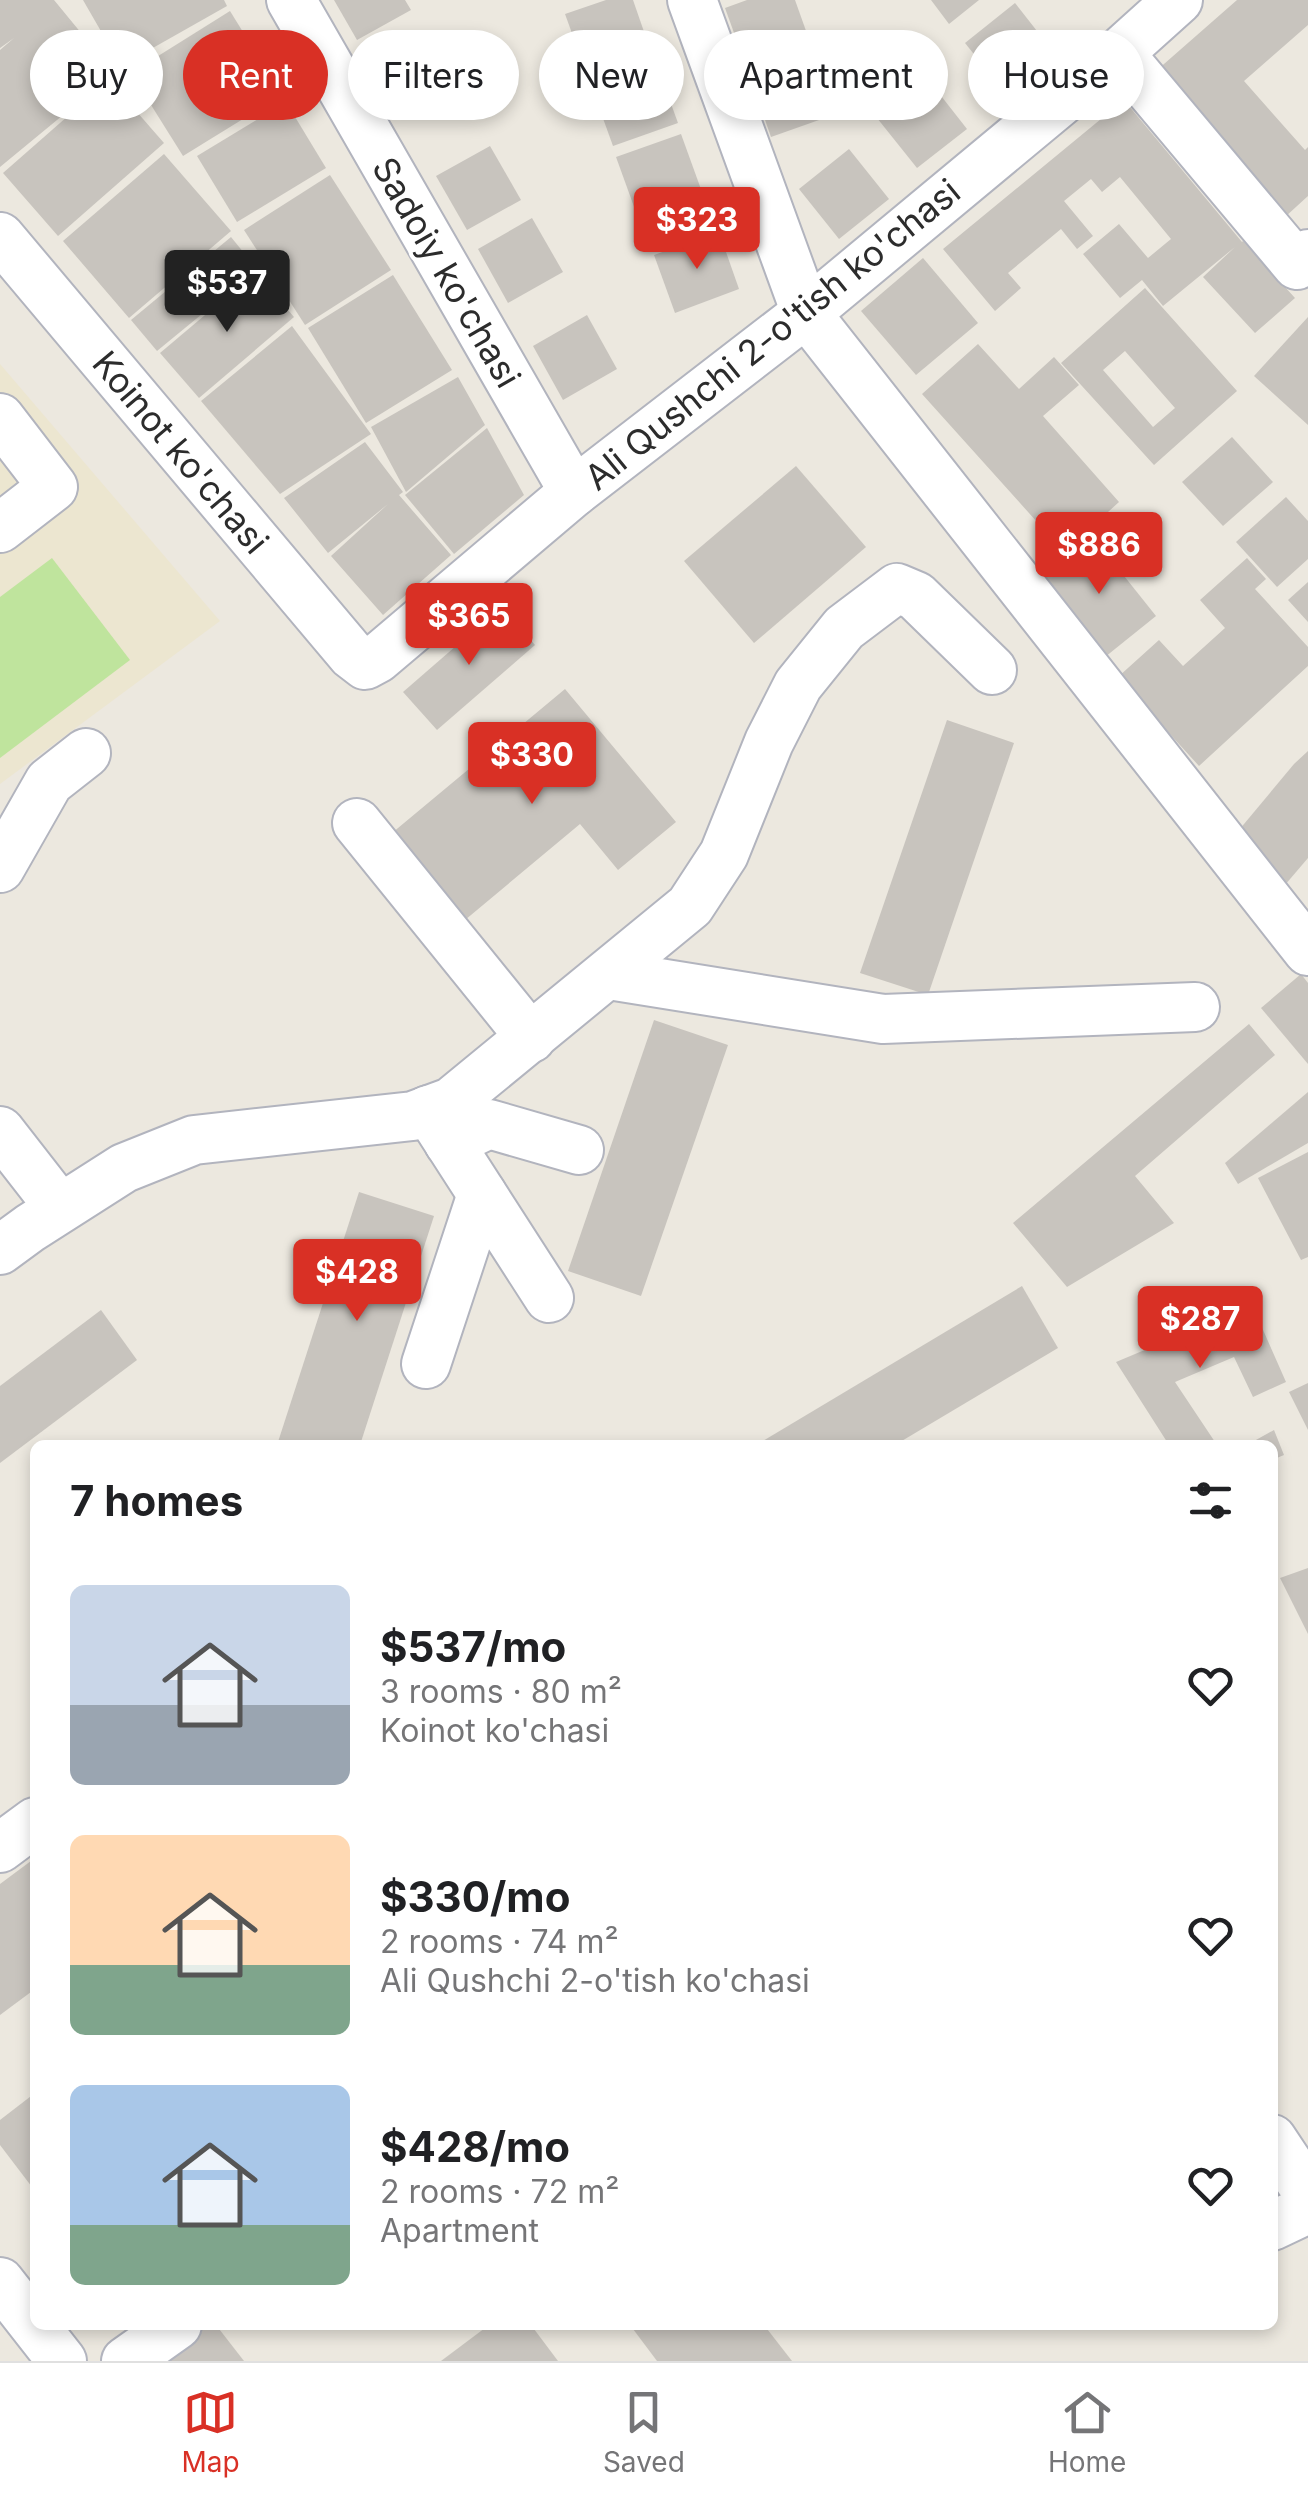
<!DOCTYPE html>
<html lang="en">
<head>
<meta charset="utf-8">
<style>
	:root { --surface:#fff; --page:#f6f6f6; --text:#202124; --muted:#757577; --line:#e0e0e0; --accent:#d93025 }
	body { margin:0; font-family:Inter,sans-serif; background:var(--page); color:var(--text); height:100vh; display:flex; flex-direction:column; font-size:38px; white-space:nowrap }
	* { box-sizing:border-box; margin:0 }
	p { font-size:32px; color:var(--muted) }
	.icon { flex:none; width:55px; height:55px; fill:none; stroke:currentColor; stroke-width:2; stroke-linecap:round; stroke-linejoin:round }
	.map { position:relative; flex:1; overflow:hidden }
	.details { position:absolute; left:30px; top:1440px; width:1248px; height:890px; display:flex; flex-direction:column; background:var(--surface); border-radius:15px; box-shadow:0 5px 15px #0003 }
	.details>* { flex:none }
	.hud { position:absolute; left:30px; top:30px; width:1250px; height:90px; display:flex; gap:20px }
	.price { position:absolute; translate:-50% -85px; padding:0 22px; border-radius:10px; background:var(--accent); color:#fff; font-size:32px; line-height:65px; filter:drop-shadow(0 2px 5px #0008) }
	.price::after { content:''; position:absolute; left:50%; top:60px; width:30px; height:22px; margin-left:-15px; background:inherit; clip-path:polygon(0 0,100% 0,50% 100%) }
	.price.current { background:#222; color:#fff }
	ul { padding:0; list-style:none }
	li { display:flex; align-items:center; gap:30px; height:250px; padding:0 40px }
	li span { display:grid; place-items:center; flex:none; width:280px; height:200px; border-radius:15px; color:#555 }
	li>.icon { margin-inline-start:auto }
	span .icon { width:120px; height:120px; fill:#fffc; stroke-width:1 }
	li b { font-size:42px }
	h2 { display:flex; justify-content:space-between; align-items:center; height:120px; padding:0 40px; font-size:42px }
	.tag { padding:0 35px; border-radius:45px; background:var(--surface); box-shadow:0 5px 15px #0003; font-size:35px; line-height:90px }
	.tag.current { background:var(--accent); color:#fff }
	.tab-bar { display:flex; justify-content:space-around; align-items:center; height:140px; border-top:2px solid var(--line); background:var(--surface); font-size:28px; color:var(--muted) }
	.tab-bar a { display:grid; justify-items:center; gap:5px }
	.tab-bar .current { color:var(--accent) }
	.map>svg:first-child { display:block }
</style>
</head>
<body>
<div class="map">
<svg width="1308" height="2361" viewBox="0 0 1308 2361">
	<rect width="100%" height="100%" fill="#ece8df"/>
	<!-- education -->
	<polygon fill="#ece6d0" points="0,364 220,621 0,784"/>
	<!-- pitch -->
	<polygon fill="#bfe49d" points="52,558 130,660 0,758 0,597"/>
	<!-- building -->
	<g fill="#c8c4be" fill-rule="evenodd">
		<polygon points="0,0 54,0 114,73 0,167 0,50 14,38 0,48"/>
		<polygon points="83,0 224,0 227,6 121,66"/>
		<polygon points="334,0 405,0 411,10 357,40"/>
		<polygon points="606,0 633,0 650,49 586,72 565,14"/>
		<polygon points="747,0 795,0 810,42 746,66 725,8"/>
		<polygon points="931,0 979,0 949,24"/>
		<polygon points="1237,0 1308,0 1308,25 1244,81 1305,150 1308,147 1308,196 1285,217 1156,71"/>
		<polygon points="1015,3 1055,54 1005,93 965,43"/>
		<polygon points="230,11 282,95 183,156 131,73"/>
		<polygon points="424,31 454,84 400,115 370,62"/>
		<polygon points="815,56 836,114 771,137 751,80"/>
		<polygon points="657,65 678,123 613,146 592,88"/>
		<polygon points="927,78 967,129 917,168 877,118"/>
		<polygon points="109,80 164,143 58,236 3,173"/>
		<polygon points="1124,100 1242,242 1243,241 1295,298 1255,333 1203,277 1235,247 1163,306 1142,280 1120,298 1083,254 1119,224 1148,258 1171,239 1120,177 1102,192 1091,179 1064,201 1093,236 1077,249 1061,229 1008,273 1021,288 995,311 943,249"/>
		<polygon points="286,102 326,168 237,222 197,156"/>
		<polygon points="681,134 702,192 637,215 616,157"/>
		<polygon points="490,146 521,200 467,230 436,176"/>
		<polygon points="849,149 889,199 839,239 799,189"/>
		<polygon points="164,154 231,231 129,318 63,241"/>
		<polygon points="330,175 391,270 305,325 244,230"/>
		<polygon points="532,218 563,272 508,303 478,249"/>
		<polygon points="719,232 739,289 675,313 654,255"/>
		<polygon points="231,237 257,269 157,351 131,320"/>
		<polygon points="923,258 978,323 916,375 861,311"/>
		<polygon points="256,272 294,317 199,398 160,353"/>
		<polygon points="393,275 452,370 366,423 308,328"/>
		<path d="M 1145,288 L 1237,391 L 1154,465 L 1061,363 ZM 1125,351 L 1175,408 L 1153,427 L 1103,370 Z"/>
		<polygon points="587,315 617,369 563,400 533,346"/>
		<polygon points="1308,317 1308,425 1254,376"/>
		<polygon points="292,326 371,434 280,494 201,401"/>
		<polygon points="978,344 1019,389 1054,357 1079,385 1043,416 1119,502 1064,552 922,394"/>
		<polygon points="458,377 485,425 406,492 371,427"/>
		<polygon points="487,428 524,495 454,554 405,495"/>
		<polygon points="1232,437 1273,482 1223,526 1182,482"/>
		<polygon points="365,442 403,492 399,495 451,555 383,615 331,556 388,504 328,553 284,498"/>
		<polygon points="796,466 866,547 754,643 684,561"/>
		<polygon points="1286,497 1308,521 1308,559 1277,587 1236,542"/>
		<polygon points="1093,537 1156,616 1105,657 1041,578"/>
		<polygon points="1247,558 1266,579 1255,589 1308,647 1308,666 1199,766 1118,677 1159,640 1183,666 1225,628 1200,600"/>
		<polygon points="1308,582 1308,622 1288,600"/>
		<polygon points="502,606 535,645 437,730 403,692"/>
		<polygon points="565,689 676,822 618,870 580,824 465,920 392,833"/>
		<polygon points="947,720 1014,743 928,995 860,973"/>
		<polygon points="1308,751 1308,858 1279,892 1234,836 1294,764"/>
		<polygon points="1301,974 1308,983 1308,1064 1261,1008"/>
		<polygon points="654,1020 728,1045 641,1296 568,1271"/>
		<polygon points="1249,1024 1275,1055 1135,1176 1174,1223 1067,1287 1013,1223"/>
		<polygon points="1308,1092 1308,1143 1238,1184 1225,1163"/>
		<polygon points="1308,1152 1308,1257 1301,1260 1258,1178"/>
		<polygon points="359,1192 434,1216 360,1445 277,1445"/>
		<polygon points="1022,1286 1058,1348 895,1445 756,1445"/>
		<polygon points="1252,1305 1286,1382 1253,1397 1234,1357 1175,1382 1217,1445 1169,1445 1116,1362"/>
		<polygon points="101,1310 137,1360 0,1463 0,1386"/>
		<polygon points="1308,1383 1308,1430 1289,1392"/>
		<polygon points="1274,1430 1284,1455 1272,1460 1272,1445 1247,1445"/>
		<polygon points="1308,1568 1308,1634 1280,1578"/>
		<polygon points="35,1858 35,1989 0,2015 0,1884"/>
		<polygon points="35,2093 35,2191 0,2145 0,2120"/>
		<polygon points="208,2325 216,2325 244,2361 161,2361"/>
		<polygon points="489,2325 531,2325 558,2361 441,2361"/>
		<polygon points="630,2325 764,2325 792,2361 657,2361"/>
	</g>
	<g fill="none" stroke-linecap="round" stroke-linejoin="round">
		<defs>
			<g id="minor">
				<polyline points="291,0 574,492"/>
				<polyline points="692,0 806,313 1308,951"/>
				<polyline points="1119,53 1297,265 1308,254"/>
				<polyline points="0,237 352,655 365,665 378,658 574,492 806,313 1119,53 1178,0"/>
				<polyline points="0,418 53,487 0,528"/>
				<polyline points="357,823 531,1038"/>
				<polyline points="0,868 49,782 86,753"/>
				<polyline points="609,975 883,1019 1195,1007"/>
				<polyline points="428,1110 549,1298"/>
				<polyline points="0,1131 60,1208"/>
				<polyline points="449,1143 489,1124 579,1150"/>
				<polyline points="0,1250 30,1228 124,1168 194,1140 413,1116 451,1102 690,906 724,854 769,742 798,685 844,628 897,588 916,596 992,670"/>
				<polyline points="426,1364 482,1194"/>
				<polyline points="0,1848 35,1822"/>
				<polyline points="1272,2139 1308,2193"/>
				<polyline points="1272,2226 1308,2209"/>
				<polyline points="0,2282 62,2361"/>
				<polyline points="126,2361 177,2325"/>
			</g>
		</defs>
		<!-- minor casing -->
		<use href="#minor" stroke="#b2b4be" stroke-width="52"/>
		<!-- minor -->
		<use href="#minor" stroke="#fff" stroke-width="48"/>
	</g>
	<g text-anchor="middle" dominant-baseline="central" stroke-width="8" stroke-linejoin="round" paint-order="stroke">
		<!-- street labels -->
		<g font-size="35" fill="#2c2c2c" stroke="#fff">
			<text transform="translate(447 272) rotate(60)">Sadoiy ko'chasi</text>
			<text transform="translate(772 334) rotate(-39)">Ali Qushchi 2-o'tish ko'chasi</text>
			<text transform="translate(181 452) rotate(50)">Koinot ko'chasi</text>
		</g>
	</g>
</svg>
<b class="price" style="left:697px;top:272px">$323</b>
<b class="price current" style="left:227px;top:335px">$537</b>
<b class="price" style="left:1099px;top:597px">$886</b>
<b class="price" style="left:469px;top:668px">$365</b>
<b class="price" style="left:532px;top:807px">$330</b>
<b class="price" style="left:357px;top:1324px">$428</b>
<b class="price" style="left:1200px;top:1371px">$287</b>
<div class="hud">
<a class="tag">Buy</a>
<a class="tag current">Rent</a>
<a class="tag">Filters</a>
<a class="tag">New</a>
<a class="tag">Apartment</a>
<a class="tag">House</a>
</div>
<section class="details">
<h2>7 homes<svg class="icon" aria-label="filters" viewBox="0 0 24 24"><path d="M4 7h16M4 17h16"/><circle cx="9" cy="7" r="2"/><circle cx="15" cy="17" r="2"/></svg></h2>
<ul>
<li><span style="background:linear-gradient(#c9d6e8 60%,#9aa5b1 0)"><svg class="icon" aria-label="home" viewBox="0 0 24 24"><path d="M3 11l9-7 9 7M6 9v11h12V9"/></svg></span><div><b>$537/mo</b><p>3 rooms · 80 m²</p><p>Koinot ko'chasi</p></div><svg class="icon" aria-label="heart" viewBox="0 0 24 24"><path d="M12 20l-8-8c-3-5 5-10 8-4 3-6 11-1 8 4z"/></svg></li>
<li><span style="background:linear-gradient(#ffd9b3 65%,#7fa58c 0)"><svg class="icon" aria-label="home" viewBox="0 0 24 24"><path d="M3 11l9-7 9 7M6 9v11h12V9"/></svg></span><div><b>$330/mo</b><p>2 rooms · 74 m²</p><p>Ali Qushchi 2-o'tish ko'chasi</p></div><svg class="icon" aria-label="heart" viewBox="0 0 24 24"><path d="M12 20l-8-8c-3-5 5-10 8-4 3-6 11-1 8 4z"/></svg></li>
<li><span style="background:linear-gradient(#a9c7e8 70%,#7fa58c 0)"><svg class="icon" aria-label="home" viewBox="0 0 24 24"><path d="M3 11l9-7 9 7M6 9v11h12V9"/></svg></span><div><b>$428/mo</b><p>2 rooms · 72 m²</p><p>Apartment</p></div><svg class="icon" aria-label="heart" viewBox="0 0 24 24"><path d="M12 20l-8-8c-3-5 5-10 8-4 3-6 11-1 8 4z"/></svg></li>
</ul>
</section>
</div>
<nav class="tab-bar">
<a class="current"><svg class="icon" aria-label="map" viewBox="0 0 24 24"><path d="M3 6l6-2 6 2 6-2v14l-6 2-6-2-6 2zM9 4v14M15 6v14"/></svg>Map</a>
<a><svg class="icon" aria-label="saved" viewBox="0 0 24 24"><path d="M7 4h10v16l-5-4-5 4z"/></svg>Saved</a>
<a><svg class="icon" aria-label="home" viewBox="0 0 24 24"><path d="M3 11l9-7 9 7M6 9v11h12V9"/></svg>Home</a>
</nav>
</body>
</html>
